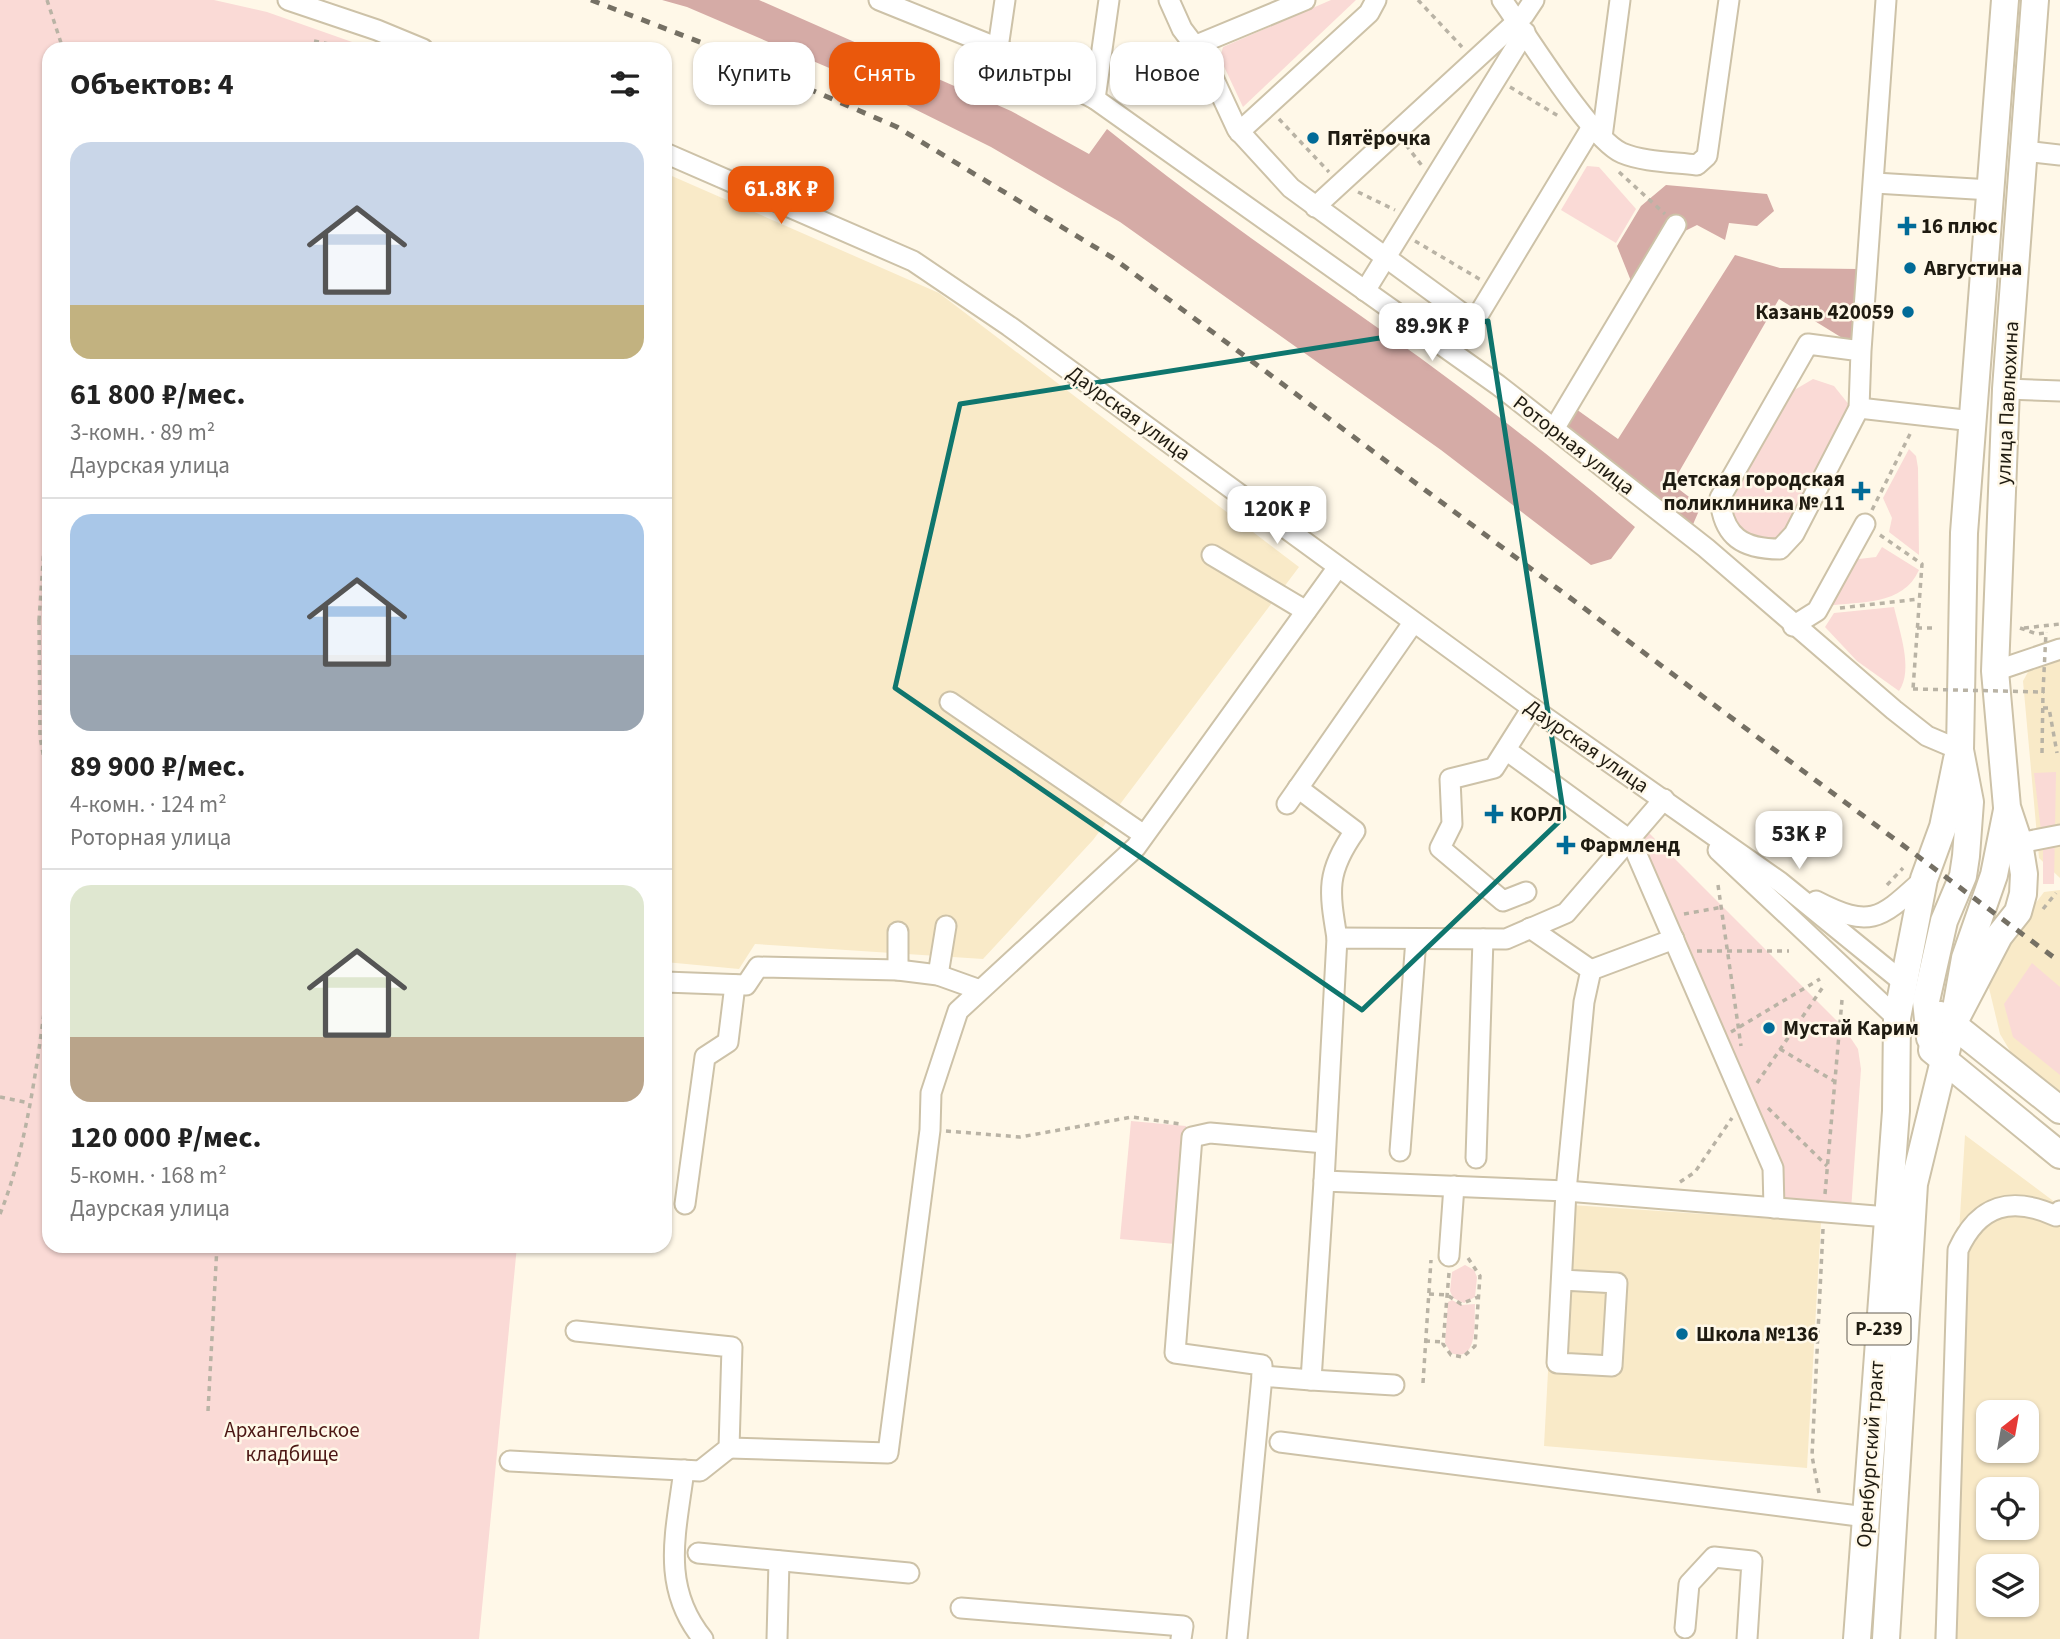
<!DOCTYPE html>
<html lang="ru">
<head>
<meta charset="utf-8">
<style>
	:root { --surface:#fff; --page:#f2f2f2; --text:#222; --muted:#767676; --line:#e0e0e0; --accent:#ea580c }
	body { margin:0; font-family:"Source Sans 3",sans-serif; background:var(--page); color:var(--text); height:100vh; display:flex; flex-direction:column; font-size:26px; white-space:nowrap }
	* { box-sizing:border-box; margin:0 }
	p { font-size:23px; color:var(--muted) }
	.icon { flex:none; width:38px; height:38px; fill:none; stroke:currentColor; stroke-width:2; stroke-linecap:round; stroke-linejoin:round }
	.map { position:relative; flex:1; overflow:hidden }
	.side { position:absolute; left:42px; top:42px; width:630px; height:1211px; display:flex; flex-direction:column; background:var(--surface); border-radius:21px; box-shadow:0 2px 5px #0004 }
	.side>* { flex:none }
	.top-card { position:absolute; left:693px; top:42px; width:665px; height:63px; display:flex; gap:14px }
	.needle { width:46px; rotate:31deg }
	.tools { position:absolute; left:1976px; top:1400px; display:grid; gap:14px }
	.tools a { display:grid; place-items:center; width:63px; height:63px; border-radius:14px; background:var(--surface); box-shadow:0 2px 5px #0004; font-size:35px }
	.price { position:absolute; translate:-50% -60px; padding:0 16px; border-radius:14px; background:#fff; color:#222; font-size:23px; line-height:46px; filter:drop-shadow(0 2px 4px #0008) }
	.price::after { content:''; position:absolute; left:50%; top:42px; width:21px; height:16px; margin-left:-10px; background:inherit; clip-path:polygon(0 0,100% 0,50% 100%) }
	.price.selected { background:var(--accent); color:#fff }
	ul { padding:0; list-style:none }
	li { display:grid; align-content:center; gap:14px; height:371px; padding:0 28px }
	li+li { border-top:2px solid var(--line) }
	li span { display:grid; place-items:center; height:217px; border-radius:21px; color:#555 }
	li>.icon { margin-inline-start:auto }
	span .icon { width:126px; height:126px; fill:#fffc; stroke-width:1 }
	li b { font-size:30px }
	h2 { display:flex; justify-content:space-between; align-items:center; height:84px; padding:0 28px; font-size:30px }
	.pill { padding:0 24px; border-radius:21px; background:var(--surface); box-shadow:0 2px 5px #0004; font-size:24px; line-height:63px }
	.pill.selected { background:var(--accent); color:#fff }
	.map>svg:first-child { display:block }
</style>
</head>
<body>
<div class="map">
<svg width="2060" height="1639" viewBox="0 0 2060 1639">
	<rect width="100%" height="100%" fill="#fff8e8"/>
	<!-- built -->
	<g fill="#f9eac8" fill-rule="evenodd">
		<polygon points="665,173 939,293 1299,567 1093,840 983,959 755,944 739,969 665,962"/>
		<polygon points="2060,660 2060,878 2039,858 2023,681 2028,672"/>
		<polygon points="2060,890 2060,1092 2013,1056 2000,1034 1989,988 1999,952 2044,892"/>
		<path d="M 1965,1135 L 2060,1206 L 2060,1639 L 1934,1639 ZM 1988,1412 L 2026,1412 L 2026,1451 L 1988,1451 ZM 1988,1489 L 2026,1489 L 2026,1528 L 1988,1528 ZM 1988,1566 L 2026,1566 L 2026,1605 L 1988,1605 Z"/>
		<polygon points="1557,1204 1821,1222 1807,1468 1544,1446"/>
	</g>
	<!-- green -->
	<g fill="#fadad6">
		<polygon points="0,0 214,0 267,12 372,49 49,49 49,1246 517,1246 479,1639 0,1639"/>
		<polygon points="1331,0 1356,0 1243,107 1220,58 1223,47"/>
		<polygon points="1587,166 1599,167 1636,209 1616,243 1561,210"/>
		<path d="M 1813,379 L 1834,386 L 1850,406 L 1792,532 C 1764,547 1731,541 1730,504 L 1791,392 Z"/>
		<polygon points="1909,449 1916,456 1918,468 1919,555 1889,532 1892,518 1883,498"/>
		<path d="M 1882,547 L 1919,570 C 1903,606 1861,601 1826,606 L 1850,560 L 1876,557 Z"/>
		<path d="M 1894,607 C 1899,630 1914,670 1899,691 L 1857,661 L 1825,627 L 1834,613 Z"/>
		<polygon points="2056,772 2054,884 2043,884 2043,847 2034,773"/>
		<polygon points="1649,833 1844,1028 1858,1049 1861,1069 1851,1210 1777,1201 1639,845"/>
		<polygon points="2032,963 2060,987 2060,1075 2013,1037 2004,1004"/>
		<polygon points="1131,1121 1186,1126 1175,1244 1120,1239"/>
		<polygon points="1465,1265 1474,1270 1477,1277 1475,1297 1464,1303 1453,1298 1450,1291 1452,1272"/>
		<path d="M 1452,1300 L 1461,1305 L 1475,1304 C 1474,1320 1479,1364 1451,1353 L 1445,1343 L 1448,1302 Z"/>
	</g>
	<!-- forest -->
	<g fill="#d5aba6">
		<path d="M 662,0 L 759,0 L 1011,111 L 1089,154 L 1107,129 C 1207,210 1314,282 1419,357 C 1493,411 1565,468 1635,527 L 1611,559 L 1591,565 L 1441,450 L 1120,222 L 991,147 L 848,76 L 687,7 Z"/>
		<polygon points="1666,185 1767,194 1774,211 1757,226 1729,223 1725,240 1697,225 1679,234 1633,286 1617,246 1641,206"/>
		<polygon points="1735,255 1780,268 1858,269 1852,344 1779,299 1672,484 1701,506 1691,529 1562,428 1576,409 1618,439"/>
	</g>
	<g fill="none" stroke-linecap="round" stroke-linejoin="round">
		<defs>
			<g id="minor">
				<polyline points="288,0 377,30 423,49"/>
				<polyline points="879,0 998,48 1095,99 1498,385 1706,548 1894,710 1927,736 1960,750"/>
				<polyline points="1169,0 1182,29 1204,58 1237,129 1291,188 1474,322 1592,127"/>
				<path d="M 1502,0 C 1525,32 1591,140 1622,153 C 1643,162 1674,162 1697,165 L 1707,156 L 1729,0"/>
				<polyline points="1194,46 1305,0"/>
				<polyline points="998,48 1005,0"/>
				<polyline points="1095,99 1109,0"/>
				<polyline points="1239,132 1369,13 1376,0"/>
				<polyline points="1602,137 1620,0"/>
				<polyline points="2024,151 2060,155"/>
				<polyline points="665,153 913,261 1009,326 1532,708 1780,882 1904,983"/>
				<polyline points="1875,183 1991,190"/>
				<polyline points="1315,207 1524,15 1534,0"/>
				<polyline points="1365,291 1525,32"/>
				<path d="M 1861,351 L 1859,408 L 1794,534 L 1780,549 C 1743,549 1723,537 1720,498 L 1808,344 L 1861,351 L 1886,0"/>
				<polyline points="2006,389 2060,391"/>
				<polyline points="1859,408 1973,421"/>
				<polyline points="1554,429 1676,225"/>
				<polyline points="1212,555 1306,611"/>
				<polyline points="1793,626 1817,611 1865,524"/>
				<polyline points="1995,671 2060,649"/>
				<polyline points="950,702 1144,835"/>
				<polyline points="1506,750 1631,841 1773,1168 1774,1208"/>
				<path d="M 1298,788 L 1355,831 C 1326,872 1329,890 1337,938"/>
				<polyline points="1287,804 1413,623"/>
				<polyline points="2019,843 2060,835"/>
				<polyline points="1718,850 1897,1018"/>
				<polyline points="1526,892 1503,901 1440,848 1452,824 1450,779 1494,768 1532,708"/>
				<path d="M 1816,901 C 1872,930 1881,918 1924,879"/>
				<polyline points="1530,928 1591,970 1584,1002 1566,1191 1557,1363 1612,1366 1617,1283 1562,1280"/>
				<polyline points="898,970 898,932"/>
				<polyline points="1591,970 1674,939"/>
				<polyline points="938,975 946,926"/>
				<polyline points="665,982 746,985 758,967 898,970 938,975 980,990"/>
				<polyline points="1400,1151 1416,939"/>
				<polyline points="1476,1158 1483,939"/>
				<polyline points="1324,1181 1337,938 1506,939 1566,913 1664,799"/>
				<polyline points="685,1204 705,1057 728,1042 735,985"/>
				<polyline points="1449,1256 1454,1186"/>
				<polyline points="1262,1376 1262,1365 1175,1353 1192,1137 1210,1133 1325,1143"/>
				<polyline points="1311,1380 1394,1385"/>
				<polyline points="1280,1442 1866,1517"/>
				<polyline points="729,1448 888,1453 930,1130 931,1093 958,1011 1136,847 1338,567"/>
				<polyline points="510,1461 700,1471 729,1448 732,1347 576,1331"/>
				<path d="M 684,1470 C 676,1533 660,1586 703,1639"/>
				<polyline points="698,1553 909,1573"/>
				<polyline points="961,1608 1183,1626 1181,1639"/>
				<polyline points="1685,1628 1689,1584 1714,1557 1752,1561 1747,1639"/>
				<polyline points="777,1639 779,1561"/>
				<polyline points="1237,1639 1262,1376 1311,1380 1324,1181 1566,1191 1888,1217"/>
				<path d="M 1946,1639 L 1958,1250 C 1979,1204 2012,1196 2056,1216 L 2060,1211"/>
			</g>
			<g id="major">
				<polyline points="1957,1003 1965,958 1994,875 2007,810"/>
				<polyline points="1941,1015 2060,1110"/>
				<polyline points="1953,1024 1999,936 2018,912 2023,894 2024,874 2019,843 2007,807 1995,671 2006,389 2035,0"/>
				<polyline points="1932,1050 2060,1155"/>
				<polyline points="1944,1061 1930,1038 1926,1001 1944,921 1963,876 1966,856 1970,802 1960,750 1964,533 2005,0"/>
				<polyline points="1857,1639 1896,1111 1897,1018 1924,879 1943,827 1957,759"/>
				<polyline points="1886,1639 1914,1184 1948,1044"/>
			</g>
		</defs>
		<!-- minor casing -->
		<use href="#minor" stroke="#cdc2a8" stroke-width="23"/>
		<!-- major casing -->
		<use href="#major" stroke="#cdc2a8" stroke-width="30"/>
		<!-- path -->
		<g stroke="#b9b3a5" stroke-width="3.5" stroke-dasharray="5 5" stroke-linecap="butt">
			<polyline points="47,0 63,49"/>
			<polyline points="1418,0 1462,47"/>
			<polyline points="308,49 314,41 354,49"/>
			<polyline points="1510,87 1560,117"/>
			<polyline points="1279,119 1329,172"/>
			<polyline points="1406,145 1423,167"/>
			<polyline points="1619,172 1665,214"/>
			<polyline points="1358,192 1395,210"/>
			<polyline points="1415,241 1481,280"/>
			<polyline points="49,476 39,620 49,629"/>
			<polyline points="1872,510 1911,432"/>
			<polyline points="1880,535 1922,564 1913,689"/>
			<polyline points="1840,608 1919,599"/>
			<polyline points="39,620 40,737 49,786"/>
			<polyline points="1917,628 1933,628"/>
			<polyline points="2020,628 2037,634 2045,633"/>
			<polyline points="2024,628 2060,624"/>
			<polyline points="2043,708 2049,708 2057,753"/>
			<polyline points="2042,753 2043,692"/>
			<polyline points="1718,885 1741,1046"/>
			<polyline points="1887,885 1903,868"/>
			<polyline points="2043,909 2056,893"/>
			<polyline points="1684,914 1723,907"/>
			<polyline points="1697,951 1789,951"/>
			<polyline points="1731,1032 1820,979"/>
			<polyline points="1780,1049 1834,1081"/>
			<polyline points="1757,1083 1825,984"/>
			<polyline points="0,1097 29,1103"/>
			<polyline points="1768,1108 1827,1166"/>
			<polyline points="946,1131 1020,1137 1132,1117 1181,1124"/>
			<polyline points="1680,1182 1695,1172 1732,1118"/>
			<polyline points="1825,1194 1842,1000"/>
			<path d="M 0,1214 C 29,1142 38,1054 49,977"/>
			<polyline points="1449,1273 1443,1344 1451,1355 1463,1357 1475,1346 1480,1276 1468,1258"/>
			<polyline points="1429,1294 1447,1295 1461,1304 1478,1297"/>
			<polyline points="1425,1341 1443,1342"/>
			<polyline points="1423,1383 1431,1260"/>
			<polyline points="208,1411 217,1246"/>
			<polyline points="1819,1493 1812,1456 1823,1229"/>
		</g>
		<!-- minor -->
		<use href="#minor" stroke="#fff" stroke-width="19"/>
		<!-- major -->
		<use href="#major" stroke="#fff" stroke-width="26"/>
		<!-- rail -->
		<polyline stroke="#757064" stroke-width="5" stroke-dasharray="9 9" stroke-linecap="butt" points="591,0 705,44 897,127 1113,258 2060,962"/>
		<!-- path-bridge -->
		<polyline stroke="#b9b3a5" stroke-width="3.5" stroke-dasharray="5 5" stroke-linecap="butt" points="1913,689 2043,692 2046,632"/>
	</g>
	<!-- marked area -->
	<path fill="none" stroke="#0f766e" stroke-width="5" stroke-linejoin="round" d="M 1488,321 L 1564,817 L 1362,1010 L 895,688 L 960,404 Z"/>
	<!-- markers -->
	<g fill="#016b98" stroke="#fff8e8" stroke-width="2.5">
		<circle cx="1313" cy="138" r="7"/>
		<path d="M1903.5 215.5h7v7h7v7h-7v7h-7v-7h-7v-7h7z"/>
		<circle cx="1910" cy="268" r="7"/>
		<circle cx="1908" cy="312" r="7"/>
		<path d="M1857.5 480.5h7v7h7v7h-7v7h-7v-7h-7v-7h7z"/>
		<path d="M1490.5 803.5h7v7h7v7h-7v7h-7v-7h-7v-7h7z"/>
		<path d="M1562.5 834.5h7v7h7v7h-7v7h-7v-7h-7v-7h7z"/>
		<circle cx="1769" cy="1028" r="7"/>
		<circle cx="1682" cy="1334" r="7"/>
	</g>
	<g text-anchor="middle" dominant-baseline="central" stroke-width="5" stroke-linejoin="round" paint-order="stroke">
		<!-- shield labels -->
		<rect fill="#fff8e8" stroke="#625d52" stroke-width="2" x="1847.5" y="1313.5" width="63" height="31" rx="5"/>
		<g font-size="19" font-weight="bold" fill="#1f1b11">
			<text x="1879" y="1329">Р-239</text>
		</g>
		<!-- poi labels -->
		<g font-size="21" font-weight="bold" fill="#1f1b11" stroke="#fff8e8" text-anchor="start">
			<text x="1327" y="138">Пятёрочка</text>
			<text x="1921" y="226">16 плюс</text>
			<text x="1924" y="268">Августина</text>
			<text x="1894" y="312" text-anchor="end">Казань 420059</text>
			<text x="1845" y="479" text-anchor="end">Детская городская<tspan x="1845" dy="24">поликлиника № 11</tspan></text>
			<text x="1510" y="814">КОРЛ</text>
			<text x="1580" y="845">Фармленд</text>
			<text x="1783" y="1028">Мустай Карим</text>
			<text x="1696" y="1334">Школа №136</text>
		</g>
		<!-- street labels -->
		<g font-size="21" fill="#1f1b11" stroke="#fff8e8">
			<text transform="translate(2007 403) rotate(-87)">улица Павлюхина</text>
			<text transform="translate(1129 413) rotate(36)">Даурская улица</text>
			<text transform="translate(1574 445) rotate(38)">Роторная улица</text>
			<text transform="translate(1587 746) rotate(35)">Даурская улица</text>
			<text transform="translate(1870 1454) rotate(-86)">Оренбургский тракт</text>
		</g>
		<!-- park labels -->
		<g font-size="21" fill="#4c1714" stroke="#fff8e8">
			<text x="292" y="1430">Архангельское<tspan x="292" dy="24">кладбище</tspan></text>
		</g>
	</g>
</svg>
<div class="tools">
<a><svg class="needle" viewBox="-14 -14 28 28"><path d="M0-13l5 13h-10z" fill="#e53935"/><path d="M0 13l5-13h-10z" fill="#767676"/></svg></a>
<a><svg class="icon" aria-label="locate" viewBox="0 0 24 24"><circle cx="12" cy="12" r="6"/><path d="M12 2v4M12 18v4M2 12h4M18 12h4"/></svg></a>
<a><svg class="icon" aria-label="layers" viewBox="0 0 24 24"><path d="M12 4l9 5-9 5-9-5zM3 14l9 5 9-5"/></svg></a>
</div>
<b class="price selected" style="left:781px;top:226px">61.8K ₽</b>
<b class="price" style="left:1432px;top:363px">89.9K ₽</b>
<b class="price" style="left:1277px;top:546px">120K ₽</b>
<b class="price" style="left:1799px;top:871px">53K ₽</b>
<div class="top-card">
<a class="pill">Купить</a>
<a class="pill selected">Снять</a>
<a class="pill">Фильтры</a>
<a class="pill">Новое</a>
</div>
<section class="side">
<h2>Объектов: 4<svg class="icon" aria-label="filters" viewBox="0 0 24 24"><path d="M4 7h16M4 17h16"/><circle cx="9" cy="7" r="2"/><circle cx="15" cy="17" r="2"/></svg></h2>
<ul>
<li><span style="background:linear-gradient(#c9d6e8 75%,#c2b280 0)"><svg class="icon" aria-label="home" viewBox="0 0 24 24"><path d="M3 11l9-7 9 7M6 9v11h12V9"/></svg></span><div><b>61 800 ₽/мес.</b><p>3-комн. · 89 m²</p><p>Даурская улица</p></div></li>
<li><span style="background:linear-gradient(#a9c7e8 65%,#9aa5b1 0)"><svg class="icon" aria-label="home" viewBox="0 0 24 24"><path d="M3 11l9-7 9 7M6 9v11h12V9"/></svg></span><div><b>89 900 ₽/мес.</b><p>4-комн. · 124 m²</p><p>Роторная улица</p></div></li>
<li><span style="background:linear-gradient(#dfe7d0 70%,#b9a48a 0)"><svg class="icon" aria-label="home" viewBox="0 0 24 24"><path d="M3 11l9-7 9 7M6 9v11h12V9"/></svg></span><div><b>120 000 ₽/мес.</b><p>5-комн. · 168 m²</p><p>Даурская улица</p></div></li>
</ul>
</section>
</div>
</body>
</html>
